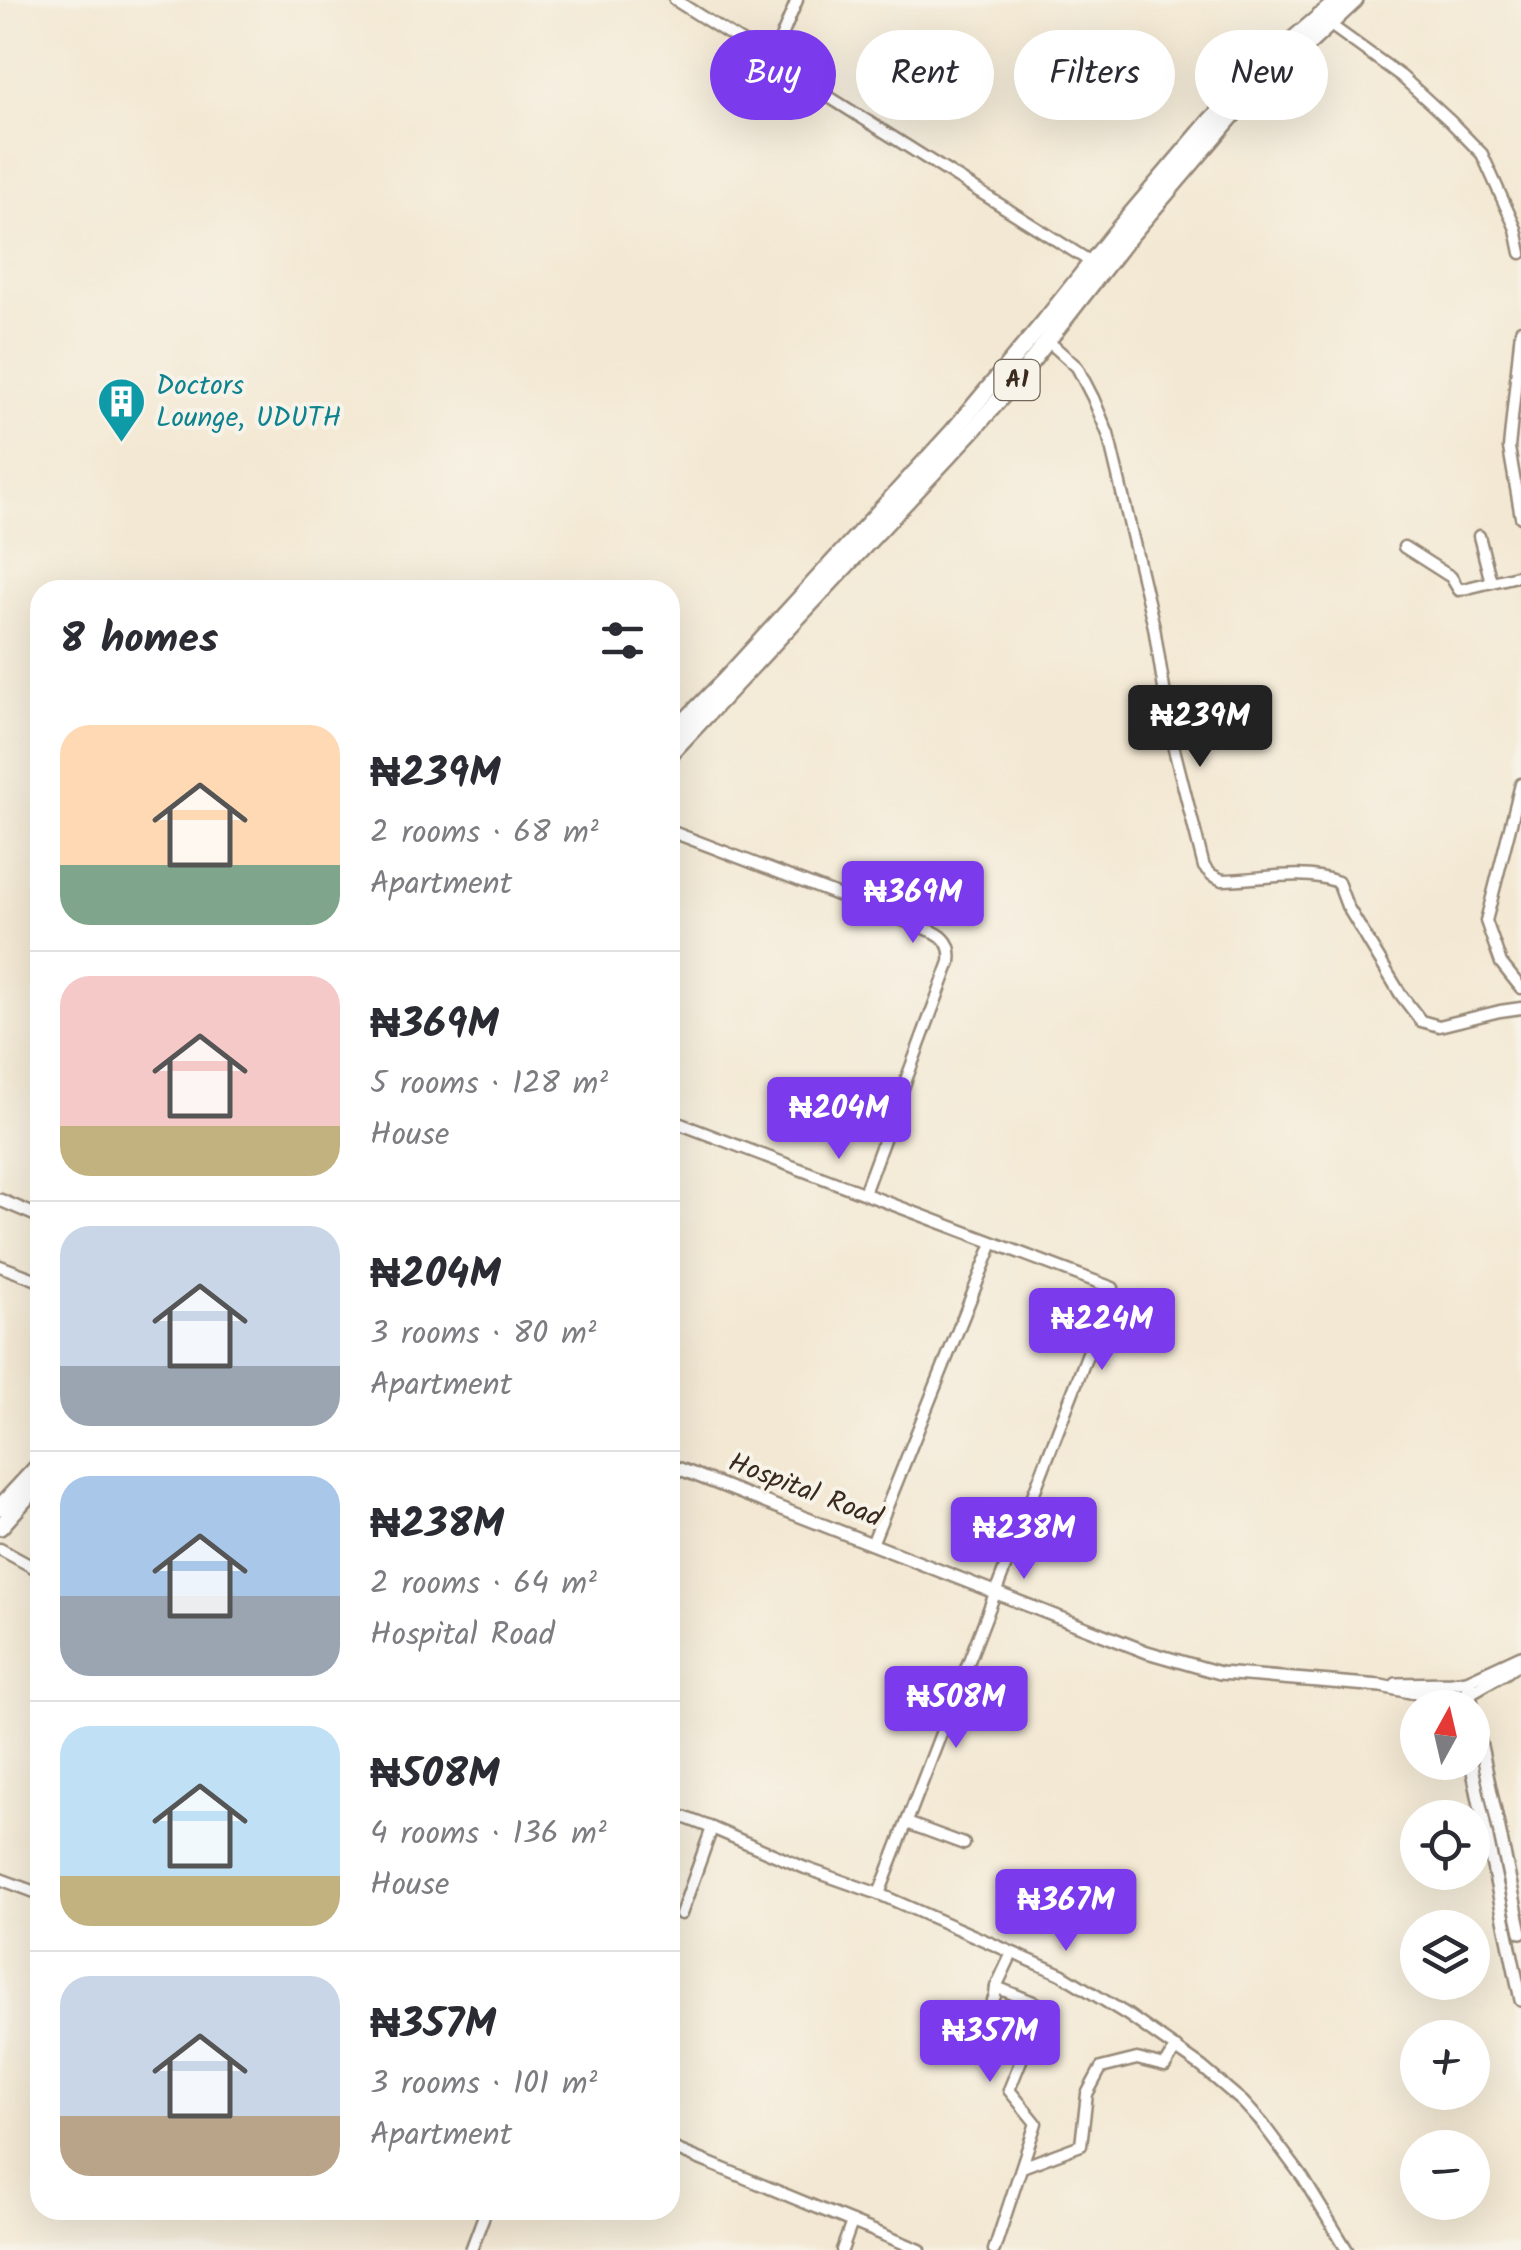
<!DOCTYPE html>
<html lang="en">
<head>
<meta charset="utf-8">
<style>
	:root { --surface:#fff; --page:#f2f2f3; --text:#2b2b33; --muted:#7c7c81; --line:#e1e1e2; --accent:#7c3aed }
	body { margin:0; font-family:Kalam,sans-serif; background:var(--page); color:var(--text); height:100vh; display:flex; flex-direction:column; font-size:38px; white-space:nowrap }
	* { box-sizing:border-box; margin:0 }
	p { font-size:32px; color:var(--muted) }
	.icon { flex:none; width:55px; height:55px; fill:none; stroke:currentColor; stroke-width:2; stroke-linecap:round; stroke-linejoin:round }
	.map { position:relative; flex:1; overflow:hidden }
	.panel { position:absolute; left:30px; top:580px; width:650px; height:1640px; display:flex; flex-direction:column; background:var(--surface); border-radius:30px; box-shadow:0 10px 40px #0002 }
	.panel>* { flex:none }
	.top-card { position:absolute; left:710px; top:30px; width:660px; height:90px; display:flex; gap:20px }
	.needle { width:65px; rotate:8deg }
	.tools { position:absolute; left:1400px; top:1690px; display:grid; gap:20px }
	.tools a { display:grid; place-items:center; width:90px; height:90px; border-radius:50%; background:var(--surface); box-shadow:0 10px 40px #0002; font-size:50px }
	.price { position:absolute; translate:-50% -85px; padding:0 22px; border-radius:10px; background:var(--accent); color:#fff; font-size:32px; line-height:65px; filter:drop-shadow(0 2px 5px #0008) }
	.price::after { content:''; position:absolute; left:50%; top:60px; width:30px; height:22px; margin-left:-15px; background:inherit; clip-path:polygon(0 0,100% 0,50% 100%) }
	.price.current { background:#222; color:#fff }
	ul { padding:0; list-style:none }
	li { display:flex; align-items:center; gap:30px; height:250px; padding:0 30px }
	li+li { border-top:2px solid var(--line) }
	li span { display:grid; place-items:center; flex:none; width:280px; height:200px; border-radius:30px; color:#555 }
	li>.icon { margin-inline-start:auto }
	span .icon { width:120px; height:120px; fill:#fffc; stroke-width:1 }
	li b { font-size:42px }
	h2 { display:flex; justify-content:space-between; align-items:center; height:120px; padding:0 30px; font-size:42px }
	.tag { padding:0 35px; border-radius:45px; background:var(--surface); box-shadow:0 10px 40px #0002; font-size:35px; line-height:90px }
	.tag.current { background:var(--accent); color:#fff }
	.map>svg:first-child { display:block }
</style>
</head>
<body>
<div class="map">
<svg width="1521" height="2250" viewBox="0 0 1521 2250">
	<rect width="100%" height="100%" fill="#f7f3e8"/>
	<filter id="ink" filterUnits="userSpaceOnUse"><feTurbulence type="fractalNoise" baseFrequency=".01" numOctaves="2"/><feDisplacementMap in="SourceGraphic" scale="20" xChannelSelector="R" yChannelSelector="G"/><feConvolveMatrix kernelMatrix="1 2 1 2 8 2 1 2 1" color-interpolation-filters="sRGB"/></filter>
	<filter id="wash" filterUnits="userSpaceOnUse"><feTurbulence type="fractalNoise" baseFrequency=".0048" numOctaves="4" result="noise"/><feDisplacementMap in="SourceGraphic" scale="40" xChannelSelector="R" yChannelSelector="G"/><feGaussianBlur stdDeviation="2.25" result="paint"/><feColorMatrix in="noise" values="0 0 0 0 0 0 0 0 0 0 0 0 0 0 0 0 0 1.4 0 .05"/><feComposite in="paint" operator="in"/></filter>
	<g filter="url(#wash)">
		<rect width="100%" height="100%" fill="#f3e8d3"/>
	</g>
	<g filter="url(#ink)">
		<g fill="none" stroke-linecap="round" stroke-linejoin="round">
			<defs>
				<g id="minor">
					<polyline points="675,0 1091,262"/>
					<polyline points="1329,24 1401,76 1450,121 1482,154 1516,229 1521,253"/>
					<polyline points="771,62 797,0"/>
					<polyline points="1521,330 1509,448 1521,517"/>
					<path d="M 1048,341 L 1077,367 L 1093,398 L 1108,434 L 1154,627 L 1173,745 L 1204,867 L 1212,875 L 1222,880 C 1261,880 1301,868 1338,882 L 1347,906 L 1401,995 L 1421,1021 L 1439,1026 L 1500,1011 L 1521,1008"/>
					<polyline points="1479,536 1491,582"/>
					<polyline points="1404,547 1451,577 1459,590 1521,575"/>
					<polyline points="1521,784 1486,921 1501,963 1521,988"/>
					<path d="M 670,831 L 934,932 C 947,938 952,948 950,962 L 864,1193"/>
					<polyline points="670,1120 1113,1288 879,1894"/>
					<polyline points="0,1266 40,1281"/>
					<polyline points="872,1544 993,1243"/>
					<polyline points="0,1549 40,1571"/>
					<polyline points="670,1812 712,1828 805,1868 879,1894 1061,1974 1128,2015 1202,2067 1243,2102 1262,2123 1303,2178 1347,2250"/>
					<polyline points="907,1823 964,1844"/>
					<polyline points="0,1879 40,1894"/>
					<polyline points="681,1914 712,1828"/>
					<polyline points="976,2039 995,1996 996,1987"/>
					<polyline points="670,2147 920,2250"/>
					<polyline points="1022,2167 1081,2145 1087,2094 1101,2068 1137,2059 1165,2066 1176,2048"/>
					<polyline points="471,2250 486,2210"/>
					<polyline points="842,2250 852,2222"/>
					<polyline points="994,2250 1036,2123 1009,2090 1043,2006 996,1987 1012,1953"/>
				</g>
				<g id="tertiary">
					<polyline points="0,1200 40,1217"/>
					<polyline points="670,1465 1147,1652 1220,1673 1381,1686 1410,1692 1456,1695 1470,1693 1505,1673 1521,1661"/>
					<polyline points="1467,1681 1521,1932"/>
					<polyline points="1396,1684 1452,1683 1467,1681 1521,1656"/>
					<polyline points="1471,1762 1521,2000"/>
				</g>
				<g id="trunk">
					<polyline points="670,736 724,681 953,431 1045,321 1114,234 1210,121 1268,61 1339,0"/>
					<polyline points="670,754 972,431 1024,371 1123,244 1237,110 1355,0"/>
					<polyline points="0,1507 40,1464"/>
					<polyline points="0,1527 40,1482"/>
				</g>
			</defs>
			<!-- minor casing -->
			<use href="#minor" stroke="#978978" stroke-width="15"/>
			<!-- tertiary casing -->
			<use href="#tertiary" stroke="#978978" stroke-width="16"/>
			<!-- trunk casing -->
			<use href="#trunk" stroke="#978978" stroke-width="20"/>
			<!-- minor -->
			<use href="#minor" stroke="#fff" stroke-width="10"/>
			<!-- tertiary -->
			<use href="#tertiary" stroke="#fff" stroke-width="11"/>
			<!-- trunk -->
			<use href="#trunk" stroke="#fff" stroke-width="15"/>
		</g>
	</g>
	<!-- icons -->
	<defs>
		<symbol id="building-pin" viewBox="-11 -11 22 30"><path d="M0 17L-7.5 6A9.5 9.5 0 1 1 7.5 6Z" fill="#0f9aa8" stroke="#f7f3e8"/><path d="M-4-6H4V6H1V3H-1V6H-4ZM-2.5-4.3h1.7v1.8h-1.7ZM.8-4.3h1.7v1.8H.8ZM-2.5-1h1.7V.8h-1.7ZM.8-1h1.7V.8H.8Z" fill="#fff"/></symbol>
	</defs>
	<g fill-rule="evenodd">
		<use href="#building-pin" x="94" y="374" width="55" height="75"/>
	</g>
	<g text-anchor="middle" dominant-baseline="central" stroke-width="8" stroke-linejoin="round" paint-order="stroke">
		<!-- shield labels -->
		<rect fill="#f7f3e8" stroke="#73665b" stroke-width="2.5" x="994.5" y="360" width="45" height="40" rx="8"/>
		<g font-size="25" font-weight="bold" fill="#3b2a1e">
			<text x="1017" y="380">A1</text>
		</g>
		<!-- culture labels -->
		<g font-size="28" fill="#0d838f" stroke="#f7f3e8" text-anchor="start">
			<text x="156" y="386">Doctors<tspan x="156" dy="32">Lounge, UDUTH</tspan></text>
		</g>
		<!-- street labels -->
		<g font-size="28" fill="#3b2a1e" stroke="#f7f3e8">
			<text transform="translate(805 1491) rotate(21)">Hospital Road</text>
		</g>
	</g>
</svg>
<div class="tools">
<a><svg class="needle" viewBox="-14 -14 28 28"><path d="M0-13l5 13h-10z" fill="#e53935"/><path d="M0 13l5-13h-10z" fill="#7c7c81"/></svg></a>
<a><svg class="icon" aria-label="locate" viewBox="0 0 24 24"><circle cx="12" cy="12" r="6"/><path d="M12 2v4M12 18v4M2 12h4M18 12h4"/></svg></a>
<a><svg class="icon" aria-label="layers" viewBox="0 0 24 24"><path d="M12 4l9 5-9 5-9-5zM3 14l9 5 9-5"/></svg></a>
<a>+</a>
<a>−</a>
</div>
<b class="price current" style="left:1200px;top:770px">₦239M</b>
<b class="price" style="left:913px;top:946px">₦369M</b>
<b class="price" style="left:839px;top:1162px">₦204M</b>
<b class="price" style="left:1102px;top:1373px">₦224M</b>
<b class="price" style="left:1024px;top:1582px">₦238M</b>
<b class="price" style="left:956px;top:1751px">₦508M</b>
<b class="price" style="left:1066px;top:1954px">₦367M</b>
<b class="price" style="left:990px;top:2085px">₦357M</b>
<div class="top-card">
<a class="tag current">Buy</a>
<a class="tag">Rent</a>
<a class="tag">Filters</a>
<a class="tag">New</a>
</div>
<section class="panel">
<h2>8 homes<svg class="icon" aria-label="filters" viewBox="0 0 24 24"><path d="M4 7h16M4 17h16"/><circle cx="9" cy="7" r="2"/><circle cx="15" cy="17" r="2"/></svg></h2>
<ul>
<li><span style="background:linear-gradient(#ffd9b3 70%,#7fa58c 0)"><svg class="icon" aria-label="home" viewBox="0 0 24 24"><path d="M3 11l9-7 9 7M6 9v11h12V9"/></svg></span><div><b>₦239M</b><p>2 rooms · 68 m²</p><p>Apartment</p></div></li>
<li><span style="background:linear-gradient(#f6c9c9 75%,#c2b280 0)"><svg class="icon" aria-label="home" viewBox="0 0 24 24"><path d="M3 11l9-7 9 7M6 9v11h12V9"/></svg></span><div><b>₦369M</b><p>5 rooms · 128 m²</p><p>House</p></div></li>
<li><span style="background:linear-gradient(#c9d6e8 70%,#9aa5b1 0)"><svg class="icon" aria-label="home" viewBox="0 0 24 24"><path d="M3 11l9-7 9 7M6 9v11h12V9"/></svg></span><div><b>₦204M</b><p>3 rooms · 80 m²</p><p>Apartment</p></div></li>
<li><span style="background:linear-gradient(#a9c7e8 60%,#9aa5b1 0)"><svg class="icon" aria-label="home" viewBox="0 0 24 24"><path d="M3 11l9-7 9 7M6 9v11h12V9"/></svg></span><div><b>₦238M</b><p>2 rooms · 64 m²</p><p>Hospital Road</p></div></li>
<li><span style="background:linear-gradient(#bfe0f5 75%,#c2b280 0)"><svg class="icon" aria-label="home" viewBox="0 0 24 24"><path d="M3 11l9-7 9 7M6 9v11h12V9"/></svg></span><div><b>₦508M</b><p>4 rooms · 136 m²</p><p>House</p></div></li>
<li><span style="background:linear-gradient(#c9d6e8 70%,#b9a48a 0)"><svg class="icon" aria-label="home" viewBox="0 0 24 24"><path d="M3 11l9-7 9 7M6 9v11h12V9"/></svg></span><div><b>₦357M</b><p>3 rooms · 101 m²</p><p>Apartment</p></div></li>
</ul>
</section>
</div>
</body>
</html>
